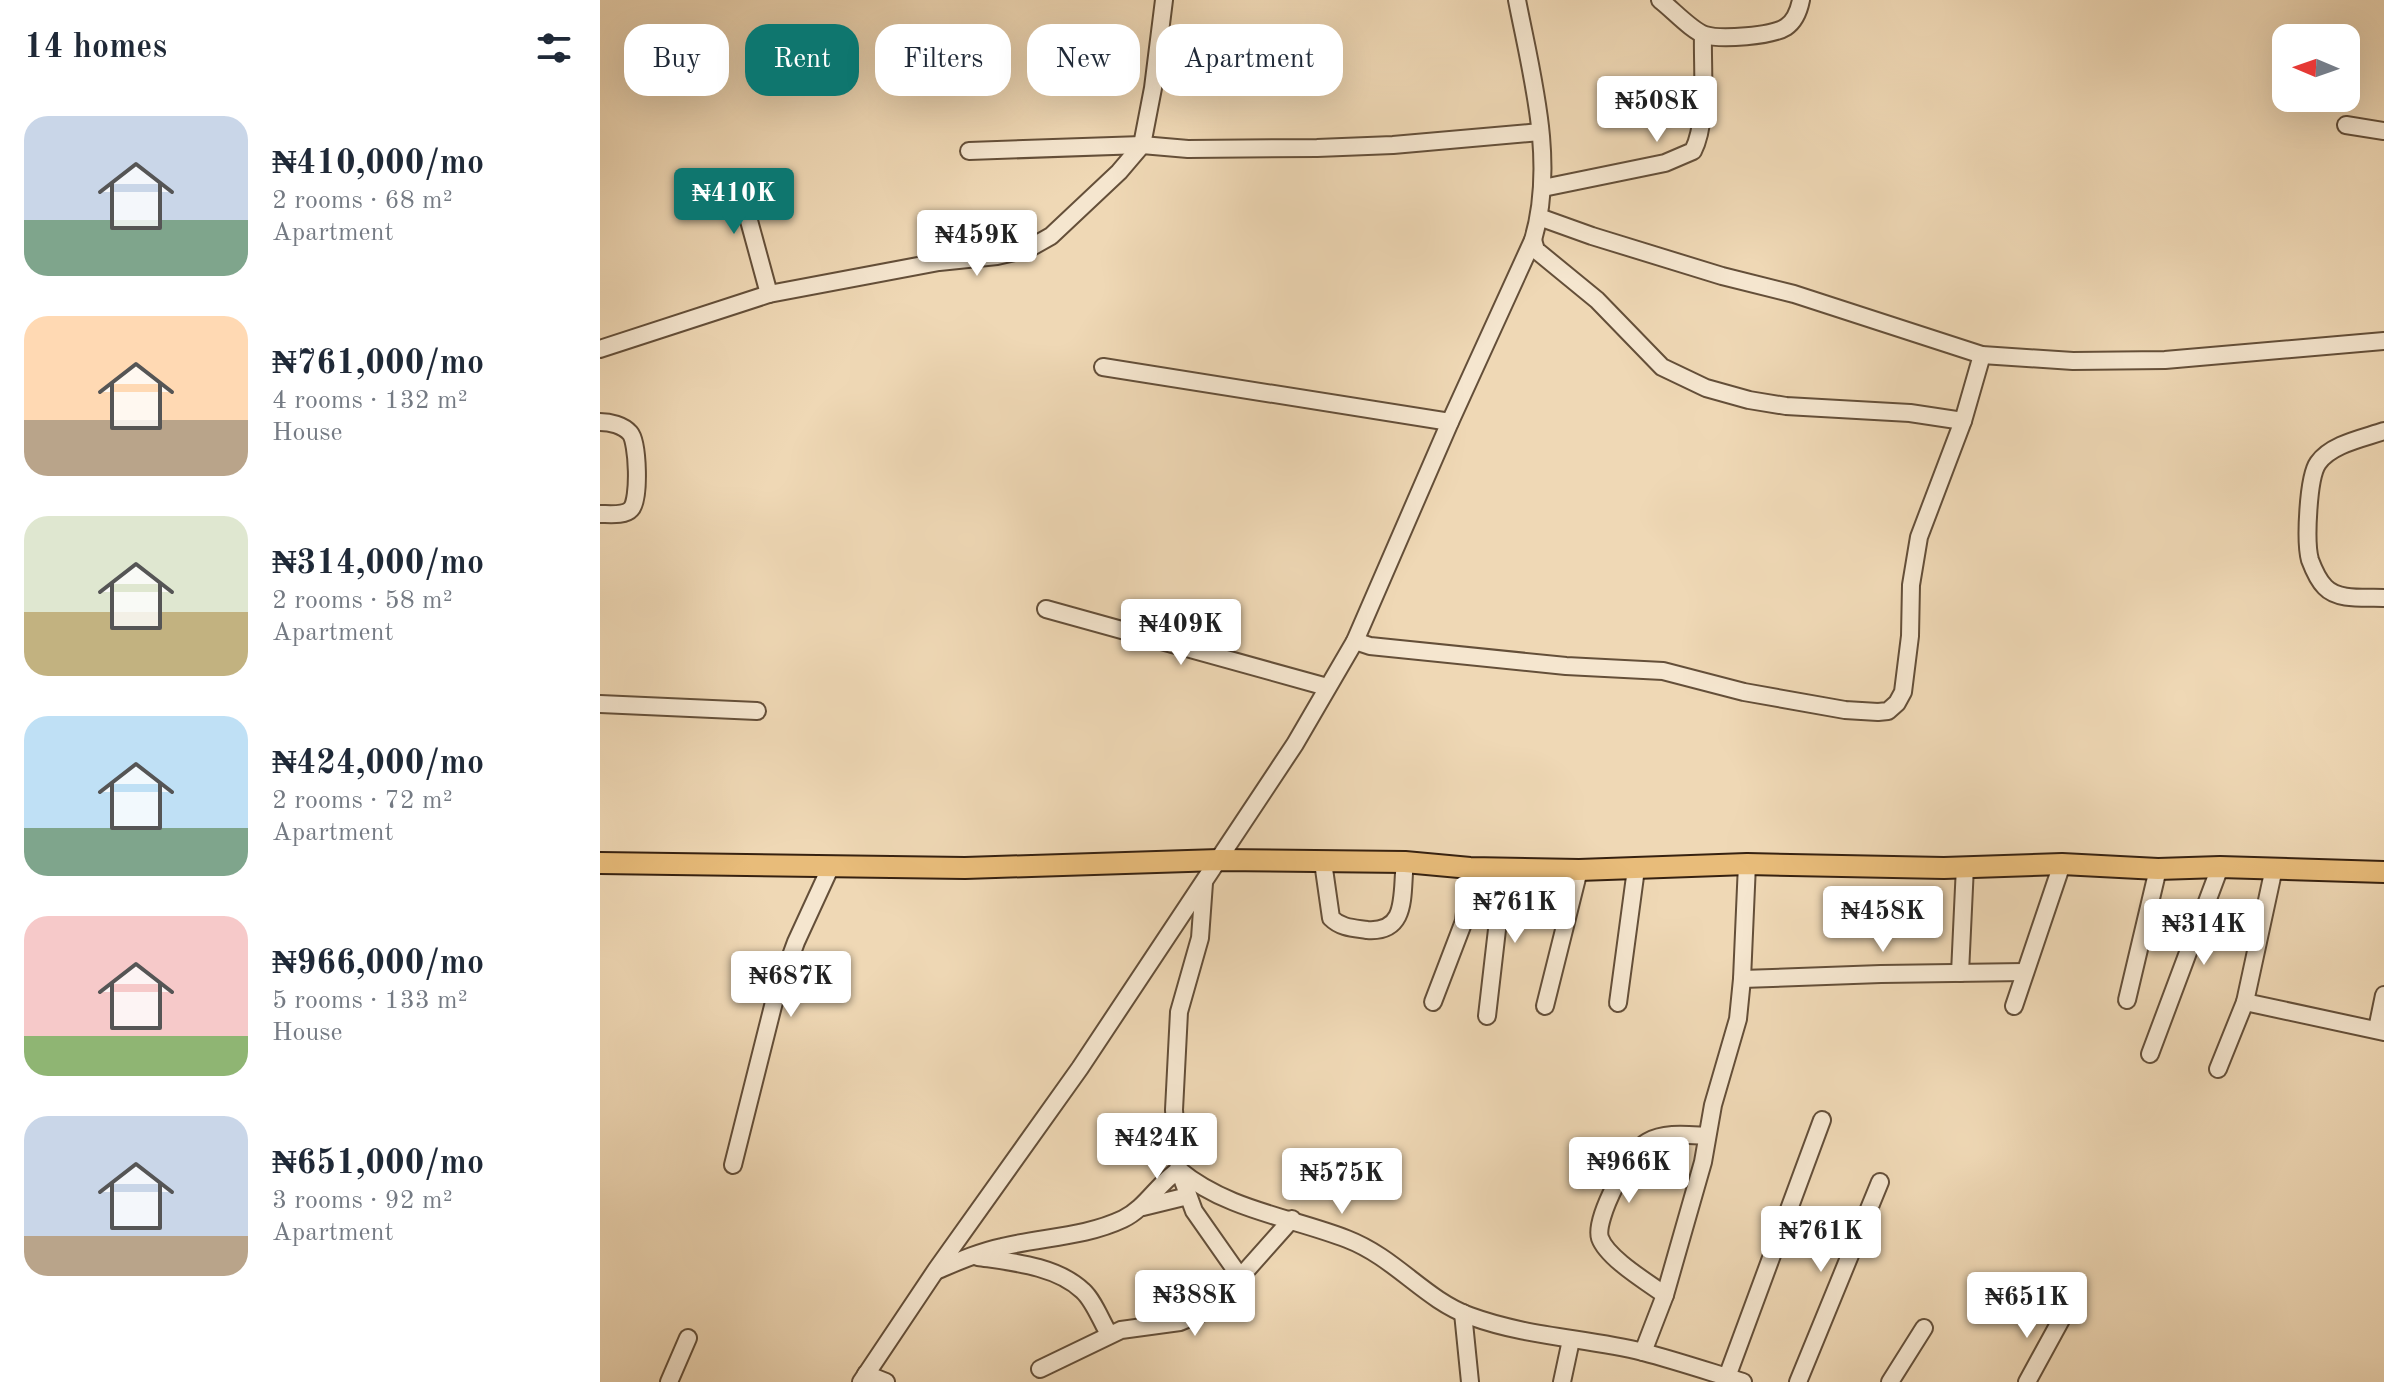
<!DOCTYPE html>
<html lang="en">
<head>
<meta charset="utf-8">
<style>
	:root { --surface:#fff; --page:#f6f6f7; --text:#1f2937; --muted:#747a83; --accent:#0f766e }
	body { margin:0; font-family:"Old Standard TT",serif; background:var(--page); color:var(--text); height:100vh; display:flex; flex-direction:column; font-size:30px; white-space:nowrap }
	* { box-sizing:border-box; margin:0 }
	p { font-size:26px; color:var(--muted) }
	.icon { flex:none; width:44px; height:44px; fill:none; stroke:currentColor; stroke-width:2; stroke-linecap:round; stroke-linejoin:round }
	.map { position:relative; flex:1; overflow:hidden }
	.details { display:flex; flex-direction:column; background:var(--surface); width:600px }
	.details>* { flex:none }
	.banner { position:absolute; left:24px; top:24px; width:760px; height:72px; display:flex; gap:16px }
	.needle { width:52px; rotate:272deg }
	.fabs { position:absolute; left:1672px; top:24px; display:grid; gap:16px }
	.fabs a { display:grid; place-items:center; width:88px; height:88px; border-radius:16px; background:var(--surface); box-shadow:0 8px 32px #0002; font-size:40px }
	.price { position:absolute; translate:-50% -68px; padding:0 18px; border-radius:8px; background:#fff; color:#222; font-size:26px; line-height:52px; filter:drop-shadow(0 2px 4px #0008) }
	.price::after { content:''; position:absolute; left:50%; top:48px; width:24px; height:18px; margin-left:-12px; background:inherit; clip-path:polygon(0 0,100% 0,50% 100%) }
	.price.on { background:var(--accent); color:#fff }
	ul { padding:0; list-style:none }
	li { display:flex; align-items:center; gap:24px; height:200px; padding:0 24px }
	li span { display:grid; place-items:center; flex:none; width:224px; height:160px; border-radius:24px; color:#555 }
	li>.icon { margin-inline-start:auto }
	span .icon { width:96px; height:96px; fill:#fffc; stroke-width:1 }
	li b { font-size:34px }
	h2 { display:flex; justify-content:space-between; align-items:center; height:96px; padding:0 24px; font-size:34px }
	.pill { padding:0 28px; border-radius:24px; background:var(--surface); box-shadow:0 8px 32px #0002; font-size:28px; line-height:72px }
	.pill.on { background:var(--accent); color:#fff }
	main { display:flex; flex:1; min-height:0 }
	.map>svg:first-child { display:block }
</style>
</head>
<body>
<main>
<section class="details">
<h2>14 homes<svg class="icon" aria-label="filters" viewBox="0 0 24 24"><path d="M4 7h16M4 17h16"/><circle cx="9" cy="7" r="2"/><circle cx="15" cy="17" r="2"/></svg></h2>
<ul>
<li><span style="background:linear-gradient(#c9d6e8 65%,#7fa58c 0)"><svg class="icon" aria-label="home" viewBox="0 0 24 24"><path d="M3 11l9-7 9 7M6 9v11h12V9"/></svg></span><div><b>₦410,000/mo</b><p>2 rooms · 68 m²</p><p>Apartment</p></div></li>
<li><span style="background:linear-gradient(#ffd9b3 65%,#b9a48a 0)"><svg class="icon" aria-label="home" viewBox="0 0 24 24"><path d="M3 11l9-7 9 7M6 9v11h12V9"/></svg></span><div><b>₦761,000/mo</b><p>4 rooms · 132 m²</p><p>House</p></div></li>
<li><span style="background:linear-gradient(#dfe7d0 60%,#c2b280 0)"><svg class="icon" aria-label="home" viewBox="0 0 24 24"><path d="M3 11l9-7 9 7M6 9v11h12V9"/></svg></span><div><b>₦314,000/mo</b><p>2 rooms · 58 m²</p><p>Apartment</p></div></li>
<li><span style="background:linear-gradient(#bfe0f5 70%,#7fa58c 0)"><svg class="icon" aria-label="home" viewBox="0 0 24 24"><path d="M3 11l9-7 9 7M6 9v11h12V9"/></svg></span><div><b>₦424,000/mo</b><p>2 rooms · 72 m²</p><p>Apartment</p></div></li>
<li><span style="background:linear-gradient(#f6c9c9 75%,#8fb573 0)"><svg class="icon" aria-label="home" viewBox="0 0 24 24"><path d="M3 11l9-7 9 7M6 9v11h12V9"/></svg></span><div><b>₦966,000/mo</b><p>5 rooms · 133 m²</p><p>House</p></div></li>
<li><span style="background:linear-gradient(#c9d6e8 75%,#b9a48a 0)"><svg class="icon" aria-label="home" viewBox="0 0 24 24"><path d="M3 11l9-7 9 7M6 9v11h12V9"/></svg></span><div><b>₦651,000/mo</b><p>3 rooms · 92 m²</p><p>Apartment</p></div></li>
</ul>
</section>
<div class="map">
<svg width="1784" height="1382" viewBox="0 0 1784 1382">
	<rect width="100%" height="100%" fill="#efd8b5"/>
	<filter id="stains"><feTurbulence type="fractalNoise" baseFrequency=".0025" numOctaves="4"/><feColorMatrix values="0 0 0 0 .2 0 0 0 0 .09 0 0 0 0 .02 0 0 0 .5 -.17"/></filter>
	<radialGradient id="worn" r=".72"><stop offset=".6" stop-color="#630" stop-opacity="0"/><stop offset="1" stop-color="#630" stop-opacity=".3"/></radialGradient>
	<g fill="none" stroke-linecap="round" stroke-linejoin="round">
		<defs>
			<g id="minor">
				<path d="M 1060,0 C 1072,9 1092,31 1105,35 C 1121,40 1172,36 1186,27 C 1195,21 1199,10 1201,0"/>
				<polyline points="1746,125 1784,131"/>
				<polyline points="369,151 542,145 588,149 717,148 793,145 940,132"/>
				<polyline points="91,183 127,193 145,206 169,294"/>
				<path d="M 943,188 L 1065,163 L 1093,151 C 1108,122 1102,68 1103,35"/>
				<polyline points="939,217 992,236 1122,276 1194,294 1382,355 1473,361 1565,360 1784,341"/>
				<polyline points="933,240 936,250 997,300 1062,367 1106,388 1149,400 1186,406 1310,413 1363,421"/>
				<polyline points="0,349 169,294 339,262 397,256 428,249 451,236 519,172 542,145 553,88 564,0"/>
				<polyline points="503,367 850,422"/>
				<path d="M 0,422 C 10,422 23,425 30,433 C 38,442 40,500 31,509 C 25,516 9,514 0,514"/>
				<path d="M 1784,431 C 1764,438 1731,444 1718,463 C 1708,477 1705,542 1710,560 C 1713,568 1718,580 1725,587 C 1738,601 1766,597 1784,598"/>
				<polyline points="446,609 727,687"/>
				<polyline points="755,641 770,646 966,666 1063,671 1144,692 1245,710 1278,712 1288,711 1297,703 1303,692 1310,636 1311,585 1319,537 1363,421 1382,355"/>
				<polyline points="0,704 157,711"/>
				<path d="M 723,862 L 731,918 C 741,928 754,928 767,930 C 809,933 801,893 805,862"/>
				<polyline points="1674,868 1645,1002 1784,1032"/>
				<path d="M 604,883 L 600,938 L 579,1012 L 574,1110 L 579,1170 C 627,1210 690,1217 747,1239 C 796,1258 824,1299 870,1316 C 927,1337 986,1338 1043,1352 C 1077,1361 1110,1372 1143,1382"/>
				<polyline points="1360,973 1365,866"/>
				<polyline points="1142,979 1281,974 1425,972"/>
				<polyline points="1527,1000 1558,869"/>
				<polyline points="833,1002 864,921 870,868"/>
				<polyline points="1018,1003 1036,869"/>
				<polyline points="945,1006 979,870"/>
				<polyline points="1414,1006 1462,864"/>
				<polyline points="887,1016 904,869"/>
				<polyline points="1777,1029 1784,995"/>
				<polyline points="1550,1054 1620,867"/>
				<polyline points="1618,1069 1645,1002"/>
				<polyline points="133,1165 174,1002 196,942 231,866"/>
				<polyline points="543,1207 588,1196"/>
				<path d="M 378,1257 C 412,1262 457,1266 483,1291 C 494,1301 501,1321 509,1334"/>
				<path d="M 338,1270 C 359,1261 379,1252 402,1247 C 442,1237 485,1237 523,1219 C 546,1208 558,1183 579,1170 L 594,1211 L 641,1278"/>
				<path d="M 1065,1295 C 1047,1282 1007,1258 1000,1238 C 994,1219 1030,1151 1047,1142 C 1065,1132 1087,1135 1107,1136"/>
				<polyline points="863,1313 870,1382"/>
				<polyline points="1043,1352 1065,1295 1103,1162 1113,1105 1138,1019 1142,979 1147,864"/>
				<polyline points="440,1369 521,1330 580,1322 601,1313 620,1300 692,1219"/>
				<polyline points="266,1374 286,1382"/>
				<polyline points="1127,1377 1222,1120"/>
				<polyline points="69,1382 88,1338"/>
				<path d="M 261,1382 L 336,1270 L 480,1068 L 695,744 L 755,641 L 850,422 L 933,240 C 956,162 932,77 917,0"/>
				<polyline points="962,1382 971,1340"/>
				<polyline points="1198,1382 1280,1182"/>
				<polyline points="1290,1382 1324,1328"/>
				<polyline points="1427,1382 1462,1318"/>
			</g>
			<polyline id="major" points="0,863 365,868 619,860 805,862 870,868 979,870 1147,864 1344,868 1462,864 1558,869 1620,867 1784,872"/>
		</defs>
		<!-- minor casing -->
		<use href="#minor" stroke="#644f39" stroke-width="20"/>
		<!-- major casing -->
		<use href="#major" stroke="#362110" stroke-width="24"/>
		<!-- minor -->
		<use href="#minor" stroke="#f5e6cf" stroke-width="16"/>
		<!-- major -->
		<use href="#major" stroke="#e8bc7a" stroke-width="20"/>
	</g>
	<rect width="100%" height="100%" filter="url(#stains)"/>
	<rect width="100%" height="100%" fill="url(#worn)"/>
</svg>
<div class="fabs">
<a><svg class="needle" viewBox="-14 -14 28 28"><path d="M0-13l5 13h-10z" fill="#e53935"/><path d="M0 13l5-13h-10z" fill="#747a83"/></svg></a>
</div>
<b class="price" style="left:1057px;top:144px">₦508K</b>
<b class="price on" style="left:134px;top:236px">₦410K</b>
<b class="price" style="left:377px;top:278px">₦459K</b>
<b class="price" style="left:581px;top:667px">₦409K</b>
<b class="price" style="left:915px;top:945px">₦761K</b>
<b class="price" style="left:1283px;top:954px">₦458K</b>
<b class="price" style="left:1604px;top:967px">₦314K</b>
<b class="price" style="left:191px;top:1019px">₦687K</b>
<b class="price" style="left:557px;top:1181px">₦424K</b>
<b class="price" style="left:1029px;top:1205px">₦966K</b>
<b class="price" style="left:742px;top:1216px">₦575K</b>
<b class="price" style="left:1221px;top:1274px">₦761K</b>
<b class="price" style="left:595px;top:1338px">₦388K</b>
<b class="price" style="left:1427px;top:1340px">₦651K</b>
<div class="banner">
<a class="pill">Buy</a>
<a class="pill on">Rent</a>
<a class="pill">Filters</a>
<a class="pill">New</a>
<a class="pill">Apartment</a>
</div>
</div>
</main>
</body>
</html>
